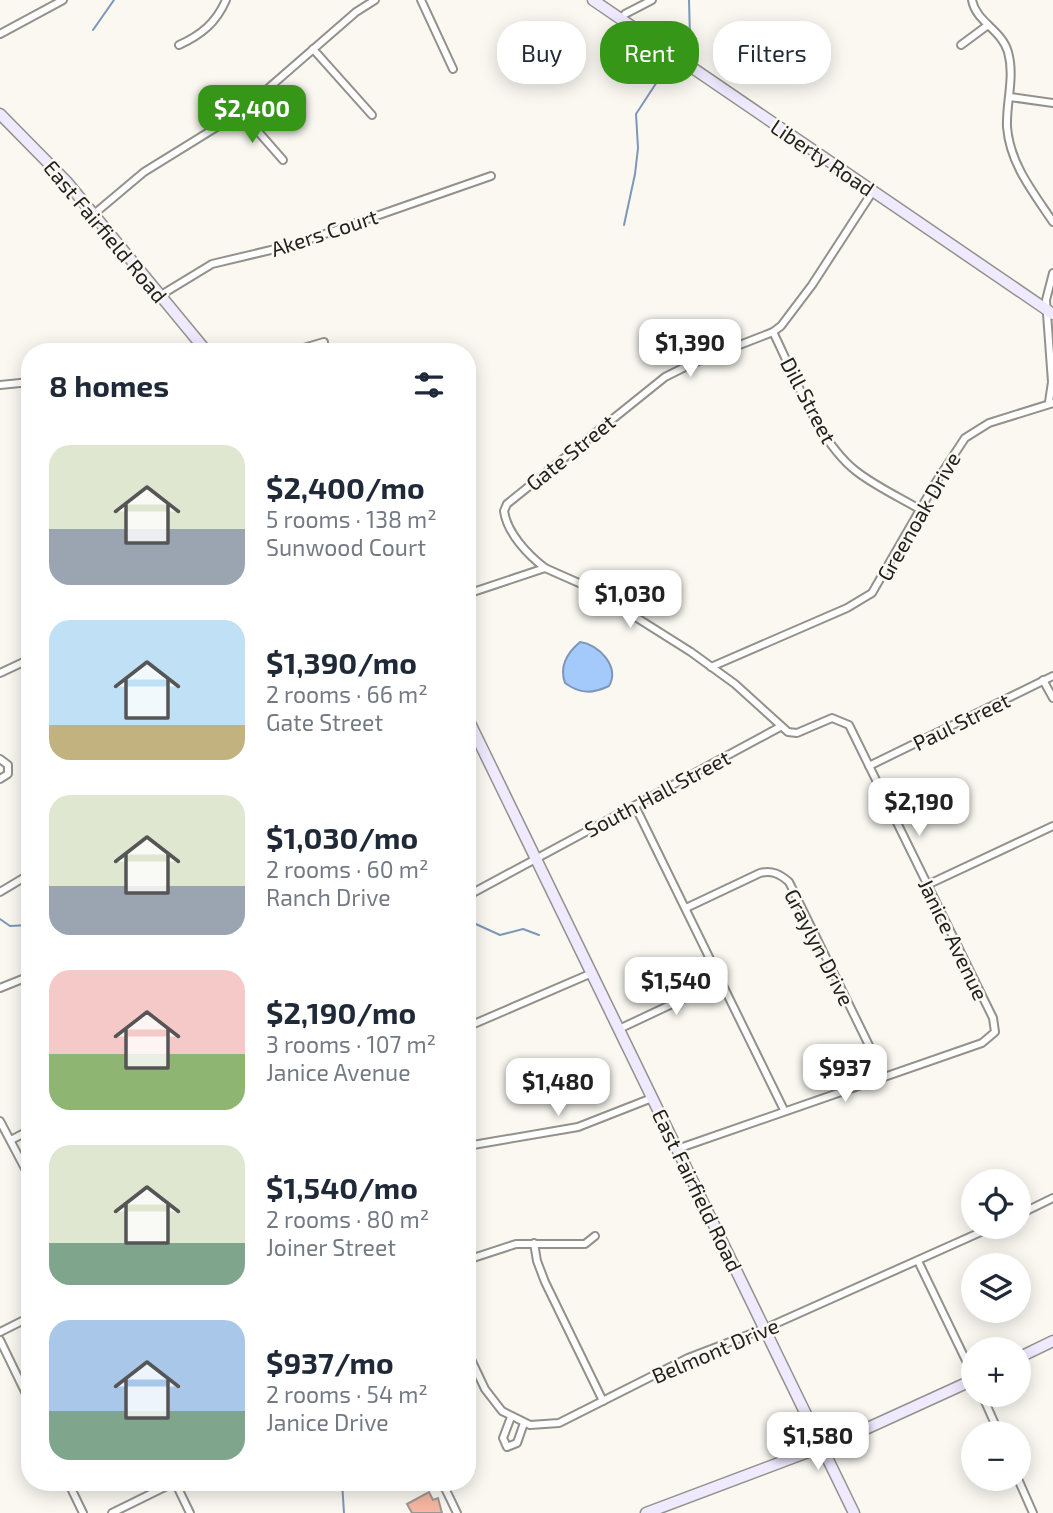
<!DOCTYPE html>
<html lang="en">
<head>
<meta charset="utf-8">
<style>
	:root { --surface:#fff; --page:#f2f2f3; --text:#1f2937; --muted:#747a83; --accent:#369617 }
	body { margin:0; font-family:"Exo 2",sans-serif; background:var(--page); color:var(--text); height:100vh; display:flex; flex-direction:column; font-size:26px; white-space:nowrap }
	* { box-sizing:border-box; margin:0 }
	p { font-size:23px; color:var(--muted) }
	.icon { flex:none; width:38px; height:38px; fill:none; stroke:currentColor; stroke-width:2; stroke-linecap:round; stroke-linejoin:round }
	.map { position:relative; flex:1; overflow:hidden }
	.drawer { position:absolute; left:21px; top:343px; width:455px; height:1148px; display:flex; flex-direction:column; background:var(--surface); border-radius:28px; box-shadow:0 4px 18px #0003 }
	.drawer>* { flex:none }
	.banner { position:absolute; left:497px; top:21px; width:450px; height:63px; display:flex; gap:14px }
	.tools { position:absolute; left:961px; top:1169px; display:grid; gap:14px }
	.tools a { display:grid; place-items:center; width:70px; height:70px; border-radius:50%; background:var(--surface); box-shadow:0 4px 18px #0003; font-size:35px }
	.price { position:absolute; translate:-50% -60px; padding:0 16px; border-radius:14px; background:#fff; color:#222; font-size:23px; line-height:46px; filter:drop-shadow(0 2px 4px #0008) }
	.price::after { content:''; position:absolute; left:50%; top:42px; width:21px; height:16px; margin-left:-10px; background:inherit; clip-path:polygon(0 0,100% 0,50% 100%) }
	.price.selected { background:var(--accent); color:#fff }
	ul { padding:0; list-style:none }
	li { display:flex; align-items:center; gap:21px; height:175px; padding:0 28px }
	li span { display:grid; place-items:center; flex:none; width:196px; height:140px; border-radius:21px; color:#555 }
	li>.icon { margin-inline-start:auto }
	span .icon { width:84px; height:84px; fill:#fffc; stroke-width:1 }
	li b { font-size:30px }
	h2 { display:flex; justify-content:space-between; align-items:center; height:84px; padding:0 28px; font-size:30px }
	.tag { padding:0 24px; border-radius:28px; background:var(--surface); box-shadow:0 4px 18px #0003; font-size:24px; line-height:63px }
	.tag.selected { background:var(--accent); color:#fff }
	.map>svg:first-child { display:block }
</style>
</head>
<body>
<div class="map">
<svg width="1053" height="1513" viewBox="0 0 1053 1513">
	<rect width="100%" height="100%" fill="#faf8f1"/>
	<!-- water -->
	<path fill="#a4cafb" stroke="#7d97b9" stroke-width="2" d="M 580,642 C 599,644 620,667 609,686 C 592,694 580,694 565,683 C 559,666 568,652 580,642 Z"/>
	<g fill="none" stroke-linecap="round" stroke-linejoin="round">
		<!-- stream -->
		<g stroke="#7d97b9" stroke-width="2">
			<polyline points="93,30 114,0"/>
			<polyline points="677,48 690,39 689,0"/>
			<polyline points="624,225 635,174 638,148 636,114 670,62"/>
			<polyline points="0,919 10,926 30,925"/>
			<polyline points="467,920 500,935 523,929 539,935"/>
			<polyline points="342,1482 344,1513"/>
		</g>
	</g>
	<!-- building -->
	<polygon fill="#f6b6a1" stroke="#9e9694" stroke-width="2" points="429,1492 433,1500 438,1498 442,1513 412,1513 407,1504"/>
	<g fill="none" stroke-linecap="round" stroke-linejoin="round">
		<defs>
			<g id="street">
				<polyline points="421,0 453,69"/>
				<path d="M 972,0 C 976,22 1002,30 1008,52 C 1015,77 1006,102 1007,127 C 1010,164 1033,192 1053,222"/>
				<polyline points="621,19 625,14 652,0"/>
				<polyline points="0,34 63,0"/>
				<path d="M 179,45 C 201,35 216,23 226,0"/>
				<polyline points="961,45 988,25"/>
				<polyline points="313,49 372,115"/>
				<polyline points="1010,97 1053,103"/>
				<polyline points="241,112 283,160"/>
				<polyline points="94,214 144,172 241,112 356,12 375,0"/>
				<polyline points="161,295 212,264 296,244 491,176"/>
				<path d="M 773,332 C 795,376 817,440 856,471 C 875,486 899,497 921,510"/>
				<polyline points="290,352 324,342"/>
				<polyline points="0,385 30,382"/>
				<polyline points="1049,402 1052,382 1046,300 1053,273"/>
				<path d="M 545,568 C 528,555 507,533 504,511 L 507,504 L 665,377 L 693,363 L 773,332 L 781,326 L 812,285 L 873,191"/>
				<polyline points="467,594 545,568 588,587 691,652 735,684 788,732 797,733 832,718 849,725 993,1018 995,1032 982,1043 677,1149"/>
				<polyline points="711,667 847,608 872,593 936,482 965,438 989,423 1053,403"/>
				<polyline points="0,673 30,659"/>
				<polyline points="1043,680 1053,698"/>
				<polyline points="0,759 8,765 8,774 0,779"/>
				<polyline points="869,766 1053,676"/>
				<polyline points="635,806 784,1110"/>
				<polyline points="927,885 1053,826"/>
				<polyline points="0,892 30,874"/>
				<polyline points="467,896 780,727"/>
				<path d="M 686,908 L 760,873 C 772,870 780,874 789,882 L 884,1076"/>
				<polyline points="0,988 30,976"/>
				<polyline points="467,1027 592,973"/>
				<polyline points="619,1029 721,981"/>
				<polyline points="0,1121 30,1178"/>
				<polyline points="11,1140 30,1130"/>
				<polyline points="467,1146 578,1127 652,1098"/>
				<polyline points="1018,1215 1053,1198"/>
				<polyline points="534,1243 537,1261 545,1282 603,1401"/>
				<polyline points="467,1260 516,1244 585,1244 595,1236"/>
				<polyline points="918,1261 973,1375"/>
				<polyline points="0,1332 30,1317"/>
				<polyline points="0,1340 30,1402"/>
				<polyline points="467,1351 485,1389 502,1411 530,1425 559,1423 688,1358 766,1328 992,1227"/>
				<polyline points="982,1395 999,1433"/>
				<polyline points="511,1417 503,1438 507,1447 517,1443 524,1423"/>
				<polyline points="1018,1479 1033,1513"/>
				<polyline points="68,1482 83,1513"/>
				<polyline points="175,1482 190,1513"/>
				<polyline points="442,1482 457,1513"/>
				<polyline points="112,1513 175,1482"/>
			</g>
			<g id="secondary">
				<polyline points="593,0 1053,314"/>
				<polyline points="0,114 66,181 207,352"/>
				<polyline points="467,717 854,1513"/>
				<polyline points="1018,1358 1053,1341"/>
				<polyline points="646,1513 848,1437 973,1380"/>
			</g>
		</defs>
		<!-- street casing -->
		<use href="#street" stroke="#93918b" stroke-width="10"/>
		<!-- secondary casing -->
		<use href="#secondary" stroke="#93918b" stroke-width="13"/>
		<!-- street -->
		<use href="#street" stroke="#fff" stroke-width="6"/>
		<!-- secondary -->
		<use href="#secondary" stroke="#efeaff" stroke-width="10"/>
	</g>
	<g text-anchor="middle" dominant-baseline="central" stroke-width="5" stroke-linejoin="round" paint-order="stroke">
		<!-- street labels -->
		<g font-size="21" fill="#22211f" stroke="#faf8f1">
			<text transform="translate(823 157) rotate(34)">Liberty Road</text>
			<text transform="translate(106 231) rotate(50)">East Fairfield Road</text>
			<text transform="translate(324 232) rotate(-18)">Akers Court</text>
			<text transform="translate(809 400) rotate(62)">Dill Street</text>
			<text transform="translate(570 452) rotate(-39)">Gate Street</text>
			<text transform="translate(918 516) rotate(-60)">Greenoak Drive</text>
			<text transform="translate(961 721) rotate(-26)">Paul Street</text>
			<text transform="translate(657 793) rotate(-28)">South Hall Street</text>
			<text transform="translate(954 939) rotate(64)">Janice Avenue</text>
			<text transform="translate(820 947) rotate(63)">Graylyn Drive</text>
			<text transform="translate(698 1190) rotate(64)">East Fairfield Road</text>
			<text transform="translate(715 1350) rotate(-23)">Belmont Drive</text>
		</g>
	</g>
</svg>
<div class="tools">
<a><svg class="icon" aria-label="locate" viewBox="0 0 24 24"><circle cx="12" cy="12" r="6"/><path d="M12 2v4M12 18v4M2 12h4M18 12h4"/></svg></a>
<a><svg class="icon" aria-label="layers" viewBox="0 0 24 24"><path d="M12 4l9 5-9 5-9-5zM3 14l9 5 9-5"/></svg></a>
<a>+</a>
<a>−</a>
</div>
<b class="price selected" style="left:252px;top:145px">$2,400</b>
<b class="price" style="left:690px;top:379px">$1,390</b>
<b class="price" style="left:630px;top:630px">$1,030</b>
<b class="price" style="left:919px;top:838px">$2,190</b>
<b class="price" style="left:676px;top:1017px">$1,540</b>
<b class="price" style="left:845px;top:1104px">$937</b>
<b class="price" style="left:558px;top:1118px">$1,480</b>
<b class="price" style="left:818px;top:1472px">$1,580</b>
<div class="banner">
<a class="tag">Buy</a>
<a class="tag selected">Rent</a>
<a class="tag">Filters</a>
</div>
<section class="drawer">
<h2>8 homes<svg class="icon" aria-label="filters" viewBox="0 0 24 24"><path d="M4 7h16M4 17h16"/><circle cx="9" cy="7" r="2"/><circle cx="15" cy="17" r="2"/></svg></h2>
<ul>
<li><span style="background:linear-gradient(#dfe7d0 60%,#9aa5b1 0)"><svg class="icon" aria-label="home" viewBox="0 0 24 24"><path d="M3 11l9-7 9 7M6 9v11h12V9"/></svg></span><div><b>$2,400/mo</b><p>5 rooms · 138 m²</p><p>Sunwood Court</p></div></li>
<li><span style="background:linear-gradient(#bfe0f5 75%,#c2b280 0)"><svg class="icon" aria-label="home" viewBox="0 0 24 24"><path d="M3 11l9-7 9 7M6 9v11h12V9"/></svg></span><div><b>$1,390/mo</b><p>2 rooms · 66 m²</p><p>Gate Street</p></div></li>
<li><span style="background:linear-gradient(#dfe7d0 65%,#9aa5b1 0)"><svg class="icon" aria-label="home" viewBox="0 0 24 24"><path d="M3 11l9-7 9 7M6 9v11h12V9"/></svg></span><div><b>$1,030/mo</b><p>2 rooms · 60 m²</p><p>Ranch Drive</p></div></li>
<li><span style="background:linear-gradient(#f6c9c9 60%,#8fb573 0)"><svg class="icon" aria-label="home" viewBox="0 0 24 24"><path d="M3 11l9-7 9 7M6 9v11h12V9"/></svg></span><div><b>$2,190/mo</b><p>3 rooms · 107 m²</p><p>Janice Avenue</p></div></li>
<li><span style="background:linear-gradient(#dfe7d0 70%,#7fa58c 0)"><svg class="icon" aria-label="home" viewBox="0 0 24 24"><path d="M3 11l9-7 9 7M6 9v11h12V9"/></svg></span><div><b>$1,540/mo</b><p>2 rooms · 80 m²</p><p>Joiner Street</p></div></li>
<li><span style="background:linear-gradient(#a9c7e8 65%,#7fa58c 0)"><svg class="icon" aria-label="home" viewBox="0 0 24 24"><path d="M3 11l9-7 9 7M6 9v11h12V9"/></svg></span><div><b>$937/mo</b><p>2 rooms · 54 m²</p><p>Janice Drive</p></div></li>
</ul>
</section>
</div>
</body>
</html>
